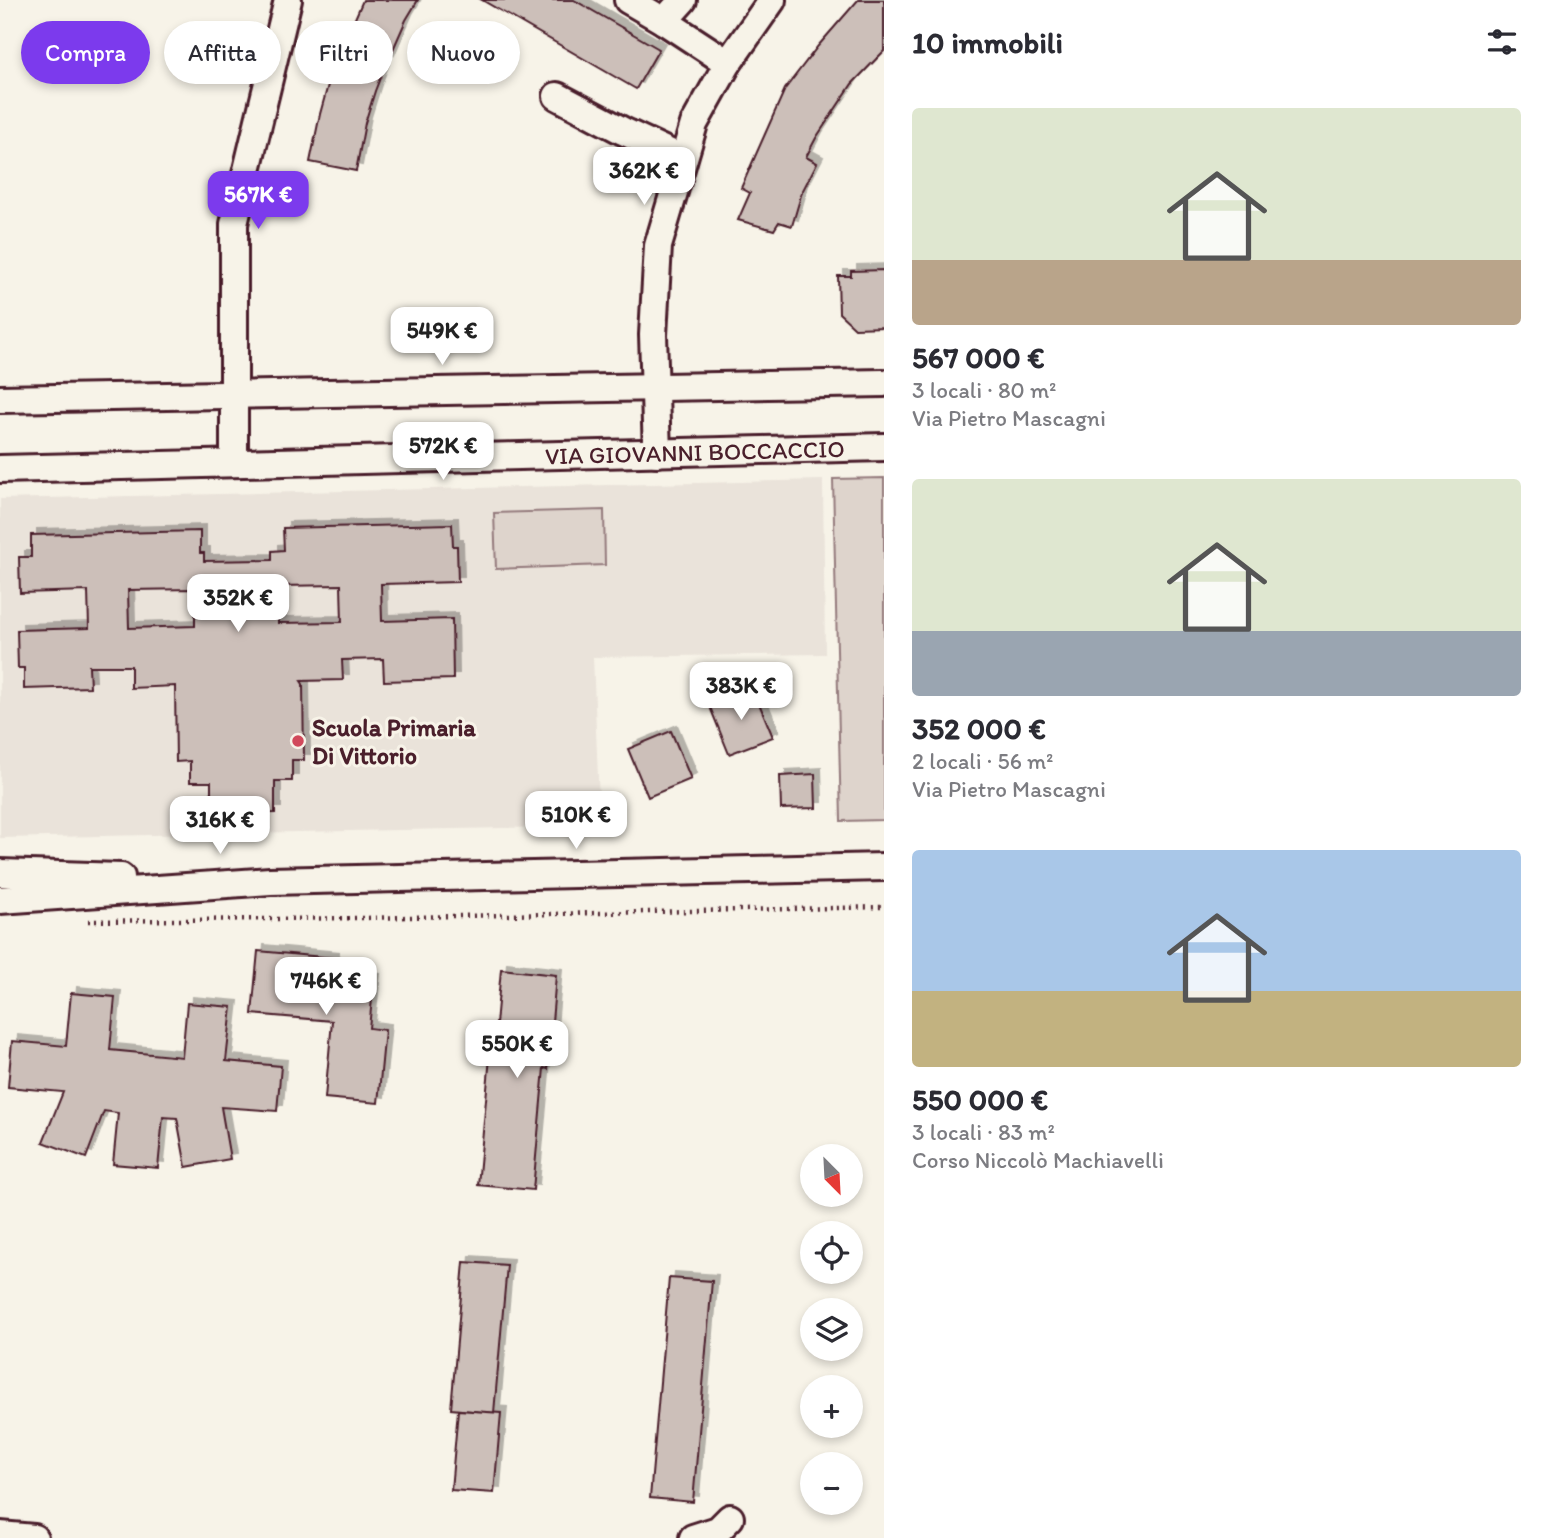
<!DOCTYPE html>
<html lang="it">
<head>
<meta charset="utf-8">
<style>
	:root { --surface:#fff; --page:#f7f7f7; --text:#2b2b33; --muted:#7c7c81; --accent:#7c3aed }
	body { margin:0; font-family:Itim,sans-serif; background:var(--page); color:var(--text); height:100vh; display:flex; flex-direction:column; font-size:26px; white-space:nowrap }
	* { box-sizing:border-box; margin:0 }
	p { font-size:23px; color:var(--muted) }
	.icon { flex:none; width:38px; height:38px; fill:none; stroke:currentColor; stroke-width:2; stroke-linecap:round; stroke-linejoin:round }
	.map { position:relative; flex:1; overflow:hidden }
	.side { display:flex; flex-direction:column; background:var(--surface); width:665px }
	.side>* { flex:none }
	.guide { position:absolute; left:21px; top:21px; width:665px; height:63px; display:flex; gap:14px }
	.needle { width:46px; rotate:156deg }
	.controls { position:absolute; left:800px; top:1144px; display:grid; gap:14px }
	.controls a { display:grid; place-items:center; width:63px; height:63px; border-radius:50%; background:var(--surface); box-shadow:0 4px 10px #0003; font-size:35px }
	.price { position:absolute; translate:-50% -60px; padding:0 16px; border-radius:14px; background:#fff; color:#222; font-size:23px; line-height:46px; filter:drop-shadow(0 2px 4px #0008) }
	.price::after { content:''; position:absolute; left:50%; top:42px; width:21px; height:16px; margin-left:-10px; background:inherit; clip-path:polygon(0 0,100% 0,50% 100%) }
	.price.selected { background:var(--accent); color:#fff }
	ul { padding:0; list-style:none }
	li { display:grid; align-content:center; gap:14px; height:371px; padding:0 28px }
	li span { display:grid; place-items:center; height:217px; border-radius:7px; color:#555 }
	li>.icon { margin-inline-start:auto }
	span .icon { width:126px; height:126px; fill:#fffc; stroke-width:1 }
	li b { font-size:30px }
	h2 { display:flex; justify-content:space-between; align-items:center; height:84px; padding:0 28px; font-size:30px }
	.tag { padding:0 24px; border-radius:32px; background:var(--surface); box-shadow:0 4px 10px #0003; font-size:24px; line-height:63px }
	.tag.selected { background:var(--accent); color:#fff }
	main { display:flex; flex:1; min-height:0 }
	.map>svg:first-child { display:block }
</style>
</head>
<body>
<main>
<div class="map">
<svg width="884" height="1538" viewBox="0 0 884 1538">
	<defs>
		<filter id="shadow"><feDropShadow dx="6" dy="-6" stdDeviation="0" flood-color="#0004"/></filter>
	</defs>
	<rect width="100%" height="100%" fill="#f7f3e8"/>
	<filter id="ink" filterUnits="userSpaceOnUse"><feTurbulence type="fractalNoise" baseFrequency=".0143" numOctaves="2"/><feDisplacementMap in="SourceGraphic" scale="14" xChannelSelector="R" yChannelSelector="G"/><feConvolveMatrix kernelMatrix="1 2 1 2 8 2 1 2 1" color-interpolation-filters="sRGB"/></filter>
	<g filter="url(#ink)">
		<!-- built -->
		<polygon fill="#eae3da" points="823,480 825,654 593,657 600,826 0,838 0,499"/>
		<!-- green -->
		<g fill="#ded4cc" stroke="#947a7c" stroke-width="2">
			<polygon points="884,478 884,820 841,821 833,479"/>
			<polygon points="604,510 605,565 496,569 494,513"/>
		</g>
		<!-- building -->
		<g fill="#ccbfb9" stroke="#4a1f2b" stroke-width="2" fill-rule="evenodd" filter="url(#shadow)">
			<polygon points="363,0 418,0 406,20 388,61 387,60 375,91 365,123 356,171 310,162 320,114 331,74"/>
			<polygon points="482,0 574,0 659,49 636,89"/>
			<polygon points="858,0 884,0 884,51 852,84 816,138 806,157 817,163 802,192 792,226 779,222 774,230 738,220 750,193 741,188 785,89 818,46"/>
			<polygon points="884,270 884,327 855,328 839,313 838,276 851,276 851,271"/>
			<path d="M 452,524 L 453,546 L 457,546 L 458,582 L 381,584 L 382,621 L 452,619 L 453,679 L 384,681 L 383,659 L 342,660 L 343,680 L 301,681 L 303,684 L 304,760 L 292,760 L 292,781 L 275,781 L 275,813 L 211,814 L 211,782 L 190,782 L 190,761 L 176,762 L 175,686 L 131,688 L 131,666 L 89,666 L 90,687 L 24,689 L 24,668 L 18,668 L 17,630 L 89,628 L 88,591 L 20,593 L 19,557 L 31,557 L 31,535 L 200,531 L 200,553 L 204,553 L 204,561 L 272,560 L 272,551 L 284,550 L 283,528 ZM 341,585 L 342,622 L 278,623 L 278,586 ZM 195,589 L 195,626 L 129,628 L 128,590 Z"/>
			<polygon points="753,689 773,737 729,754 710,707"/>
			<polygon points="671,731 691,779 648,797 628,749"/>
			<polygon points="815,774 816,808 781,809 780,776"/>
			<polygon points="258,951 333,958 332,976 374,980 369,1028 385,1030 378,1103 325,1098 332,1021 252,1014"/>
			<polygon points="501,969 556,975 548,1069 544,1068 533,1190 478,1185 490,1057 493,1057"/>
			<polygon points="71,993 115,997 110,1050 182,1057 187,1003 232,1007 226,1061 281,1066 277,1111 221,1107 230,1159 186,1167 177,1118 163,1117 158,1168 113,1164 118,1113 104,1111 86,1158 43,1142 63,1092 8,1087 12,1041 66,1046"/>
			<polygon points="464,1262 507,1265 494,1413 451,1409"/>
			<polygon points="669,1278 712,1281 693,1502 650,1498"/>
			<polygon points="458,1410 501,1413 494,1493 451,1490"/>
		</g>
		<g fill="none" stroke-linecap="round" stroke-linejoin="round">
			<defs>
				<g id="minor">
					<polyline points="628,0 664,21 728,63"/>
					<polyline points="664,21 683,0"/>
					<polyline points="557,96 623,131 683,159"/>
					<polyline points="0,399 884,383"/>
					<polyline points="657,453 653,335 658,246 694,124 728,63 772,0"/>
					<polyline points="234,463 234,224 288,0"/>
					<path id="s1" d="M 0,469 L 884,447"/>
					<polyline points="0,873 121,877"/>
					<polyline points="0,900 270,881 884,867"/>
					<polyline points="0,1535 34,1538"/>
					<polyline points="693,1538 718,1530 730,1518"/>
				</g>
			</defs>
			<!-- minor casing -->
			<use href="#minor" stroke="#4a1f2b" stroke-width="32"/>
			<!-- path -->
			<polyline stroke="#4a1f2b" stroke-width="4.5" stroke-dasharray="2 5" stroke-linecap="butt" points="88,921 363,918 884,907"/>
			<!-- minor -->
			<use href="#minor" stroke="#f7f3e8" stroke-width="26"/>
		</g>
	</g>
	<!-- markers -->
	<circle fill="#d1495b" stroke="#f7f3e8" stroke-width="2.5" cx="298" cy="741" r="7"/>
	<g text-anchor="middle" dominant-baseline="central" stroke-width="6" stroke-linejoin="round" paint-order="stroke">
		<!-- street labels -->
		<g font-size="24" fill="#4a1f2b" stroke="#f7f3e8">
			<text stroke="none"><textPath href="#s1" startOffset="695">VIA GIOVANNI BOCCACCIO</textPath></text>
		</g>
		<!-- poi labels -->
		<g font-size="24" font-weight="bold" fill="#4a1f2b" stroke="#f7f3e8" text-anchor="start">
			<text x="312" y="727">Scuola Primaria<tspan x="312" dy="28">Di Vittorio</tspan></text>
		</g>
	</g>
</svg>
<div class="controls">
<a><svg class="needle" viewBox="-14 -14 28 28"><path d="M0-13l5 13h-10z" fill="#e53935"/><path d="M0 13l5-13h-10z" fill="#7c7c81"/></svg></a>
<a><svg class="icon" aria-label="locate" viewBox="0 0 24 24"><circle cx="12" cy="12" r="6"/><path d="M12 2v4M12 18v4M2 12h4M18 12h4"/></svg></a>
<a><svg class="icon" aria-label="layers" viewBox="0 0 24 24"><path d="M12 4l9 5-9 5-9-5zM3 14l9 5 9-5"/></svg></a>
<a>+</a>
<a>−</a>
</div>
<b class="price" style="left:644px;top:207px">362K €</b>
<b class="price selected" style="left:258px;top:231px">567K €</b>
<b class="price" style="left:442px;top:367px">549K €</b>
<b class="price" style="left:443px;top:482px">572K €</b>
<b class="price" style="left:238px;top:634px">352K €</b>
<b class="price" style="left:741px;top:722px">383K €</b>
<b class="price" style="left:576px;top:851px">510K €</b>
<b class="price" style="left:220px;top:856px">316K €</b>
<b class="price" style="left:326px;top:1017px">746K €</b>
<b class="price" style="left:517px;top:1080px">550K €</b>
<div class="guide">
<a class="tag selected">Compra</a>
<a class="tag">Affitta</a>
<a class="tag">Filtri</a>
<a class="tag">Nuovo</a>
</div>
</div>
<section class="side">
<h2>10 immobili<svg class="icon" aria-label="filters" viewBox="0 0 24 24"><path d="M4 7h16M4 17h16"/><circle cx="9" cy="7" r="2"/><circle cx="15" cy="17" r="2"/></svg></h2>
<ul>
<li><span style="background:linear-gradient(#dfe7d0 70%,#b9a48a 0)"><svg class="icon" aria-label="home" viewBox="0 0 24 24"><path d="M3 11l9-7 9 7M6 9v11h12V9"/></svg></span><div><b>567 000 €</b><p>3 locali · 80 m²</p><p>Via Pietro Mascagni</p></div></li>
<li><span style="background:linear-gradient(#dfe7d0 70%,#9aa5b1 0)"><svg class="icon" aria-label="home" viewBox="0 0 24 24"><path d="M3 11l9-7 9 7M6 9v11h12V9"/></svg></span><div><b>352 000 €</b><p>2 locali · 56 m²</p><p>Via Pietro Mascagni</p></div></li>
<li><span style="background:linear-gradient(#a9c7e8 65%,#c2b280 0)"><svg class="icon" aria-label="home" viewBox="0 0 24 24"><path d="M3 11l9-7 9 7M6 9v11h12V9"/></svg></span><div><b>550 000 €</b><p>3 locali · 83 m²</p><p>Corso Niccolò Machiavelli</p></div></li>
</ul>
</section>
</main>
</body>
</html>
